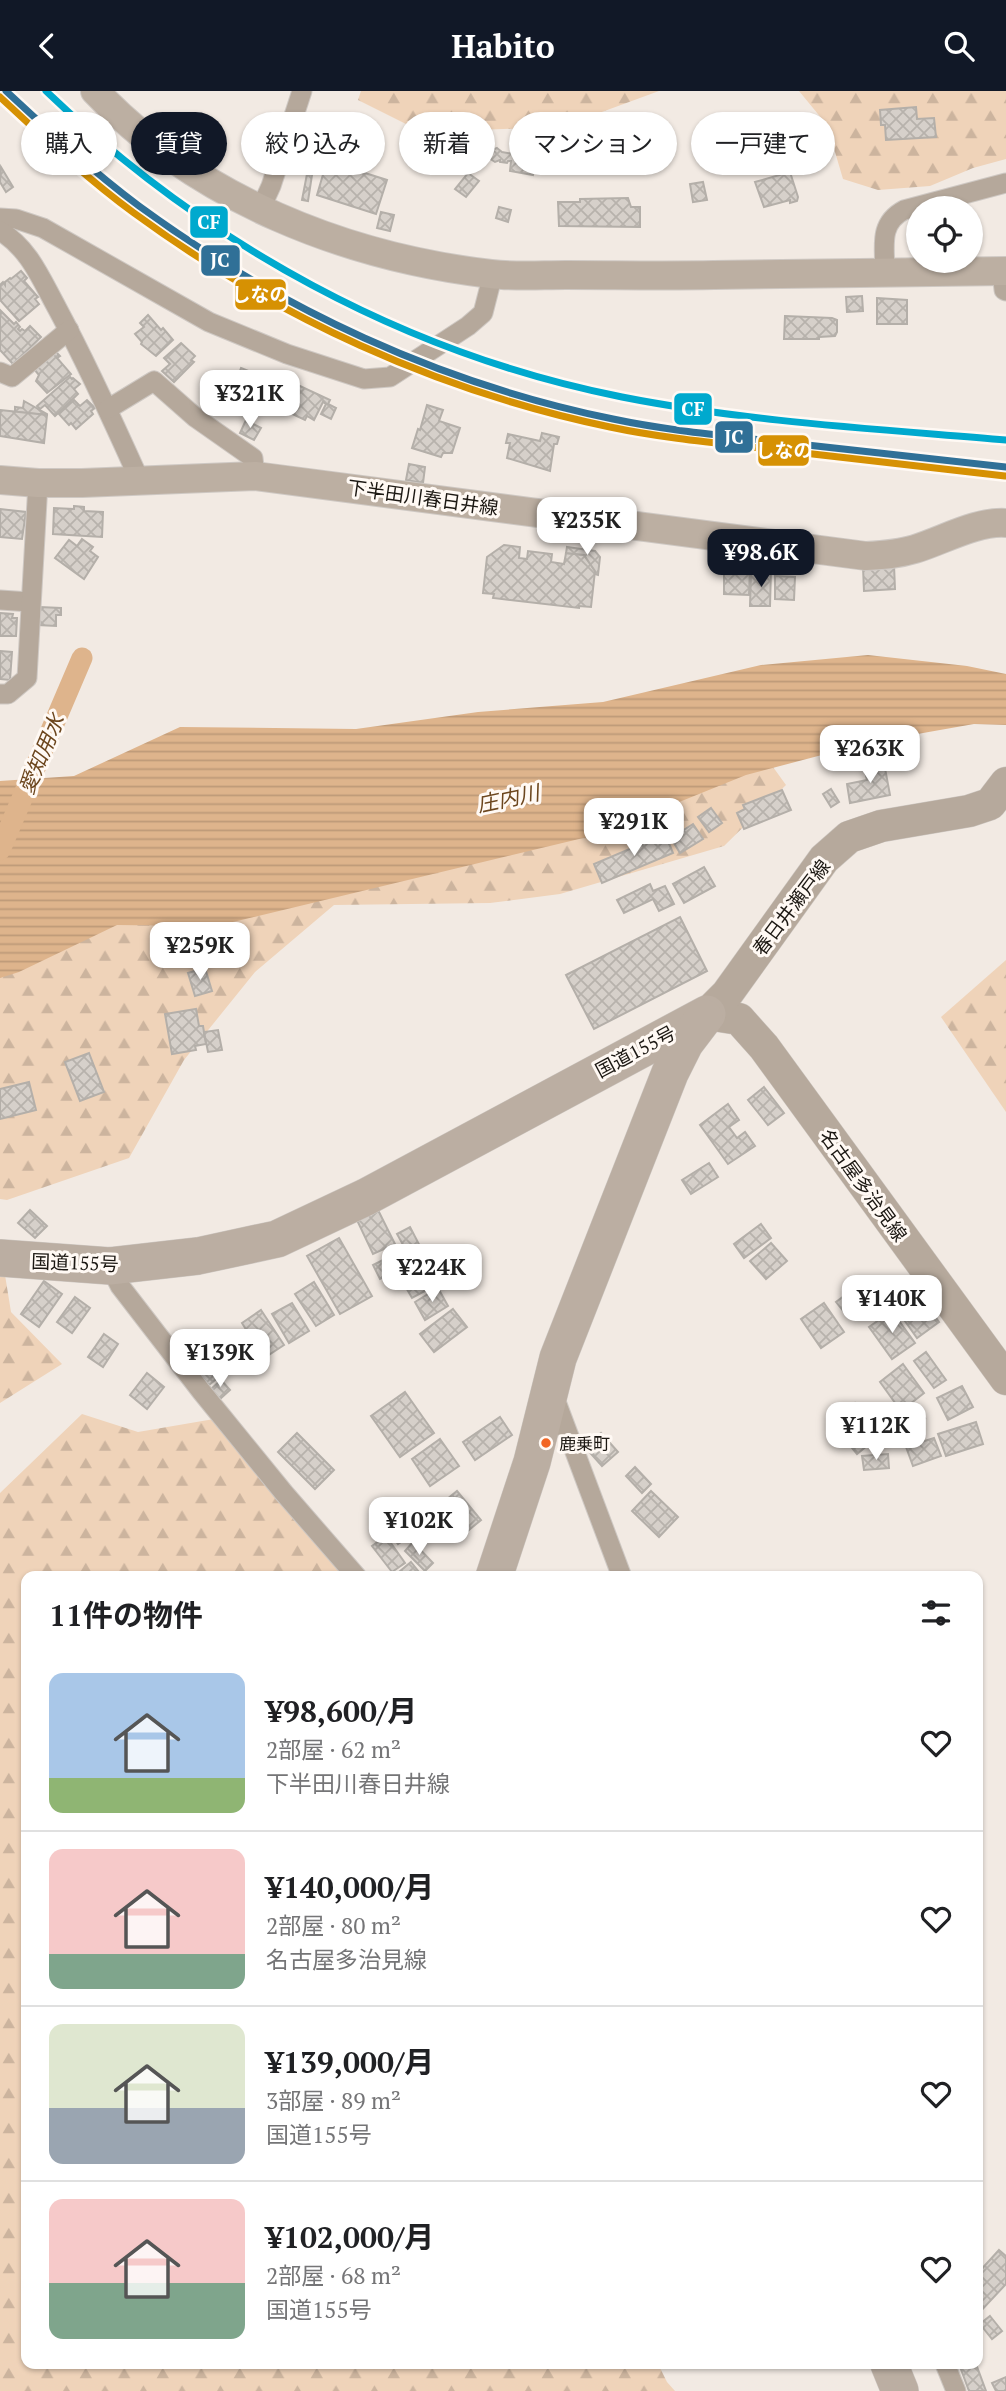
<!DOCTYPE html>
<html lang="ja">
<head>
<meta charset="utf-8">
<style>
	:root { --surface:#fff; --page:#f2f2f2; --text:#202124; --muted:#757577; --line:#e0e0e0; --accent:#111827 }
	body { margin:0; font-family:"PT Serif","Noto Sans JP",serif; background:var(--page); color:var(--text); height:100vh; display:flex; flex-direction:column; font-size:26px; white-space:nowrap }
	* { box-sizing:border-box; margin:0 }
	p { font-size:23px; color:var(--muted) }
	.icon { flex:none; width:38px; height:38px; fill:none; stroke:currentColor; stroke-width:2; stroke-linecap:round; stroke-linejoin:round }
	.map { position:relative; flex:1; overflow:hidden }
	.details { position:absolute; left:21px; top:1480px; width:962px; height:798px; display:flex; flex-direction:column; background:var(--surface); border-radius:14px; box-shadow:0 2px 5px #0004 }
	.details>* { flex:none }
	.top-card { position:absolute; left:21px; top:21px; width:964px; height:63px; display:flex; gap:14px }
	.tools { position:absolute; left:906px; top:105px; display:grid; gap:14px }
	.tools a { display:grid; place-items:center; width:77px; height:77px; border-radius:50%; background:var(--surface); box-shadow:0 2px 5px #0004; font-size:35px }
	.price { position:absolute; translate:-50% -60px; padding:0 16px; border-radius:14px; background:#fff; color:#222; font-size:23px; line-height:46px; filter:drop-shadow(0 2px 4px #0008) }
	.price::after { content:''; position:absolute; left:50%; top:42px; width:21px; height:16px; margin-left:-10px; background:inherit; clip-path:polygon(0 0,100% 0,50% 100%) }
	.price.active { background:var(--accent); color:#fff }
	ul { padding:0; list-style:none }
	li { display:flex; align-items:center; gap:21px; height:175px; padding:0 28px }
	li+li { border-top:2px solid var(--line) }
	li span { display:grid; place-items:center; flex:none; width:196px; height:140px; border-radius:14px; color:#555 }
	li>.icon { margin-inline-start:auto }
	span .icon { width:84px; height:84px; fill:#fffc; stroke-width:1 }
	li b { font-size:30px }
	h2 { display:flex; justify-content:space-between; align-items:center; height:84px; padding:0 28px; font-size:30px }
	.chip { padding:0 24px; border-radius:32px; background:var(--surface); box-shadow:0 2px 5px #0004; font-size:24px; line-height:63px }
	.chip.active { background:var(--accent); color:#fff }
	header { display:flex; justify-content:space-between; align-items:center; height:91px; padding:0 28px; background:var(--accent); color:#fff; font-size:32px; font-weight:700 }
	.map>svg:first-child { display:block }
</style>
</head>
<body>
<header><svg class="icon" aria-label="back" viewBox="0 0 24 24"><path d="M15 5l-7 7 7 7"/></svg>Habito<svg class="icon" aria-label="search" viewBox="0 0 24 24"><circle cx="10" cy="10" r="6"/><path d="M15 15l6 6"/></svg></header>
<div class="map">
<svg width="1006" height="2300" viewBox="0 0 1006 2300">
	<defs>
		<pattern id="forest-firs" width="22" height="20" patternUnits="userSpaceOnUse" patternTransform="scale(1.75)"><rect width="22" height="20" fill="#efd3b9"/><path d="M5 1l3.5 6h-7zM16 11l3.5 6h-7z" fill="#ccb49e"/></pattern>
		<pattern id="water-rules" width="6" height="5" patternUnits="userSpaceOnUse" patternTransform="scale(1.75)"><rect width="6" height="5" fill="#deb48c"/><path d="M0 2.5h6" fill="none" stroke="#be9a78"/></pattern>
		<pattern id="building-cross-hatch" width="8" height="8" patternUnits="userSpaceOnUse" patternTransform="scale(1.75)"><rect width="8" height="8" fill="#d6d0ca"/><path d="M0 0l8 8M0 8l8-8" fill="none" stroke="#b7b2ac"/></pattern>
	</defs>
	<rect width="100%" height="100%" fill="#f2eae3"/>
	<!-- forest -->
	<g fill="url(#forest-firs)">
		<polygon points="361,0 659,0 561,36 422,41 358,9"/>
		<polygon points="799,0 1006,0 1006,68 973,77 930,95 878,99 843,88 827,34"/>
		<polygon points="755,651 786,694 724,755 560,803 490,812 334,814 255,881 184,969 129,1067 7,1109 0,1108 0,773"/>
		<polygon points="1006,869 1006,1021 941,926"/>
		<polygon points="0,1183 5,1184 11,1221 62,1273 0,1312"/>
		<polygon points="82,1323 138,1341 214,1328 349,1486 26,1486 26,2273 658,2273 667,2291 675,2300 0,2300 0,1402"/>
	</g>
	<!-- water -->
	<polygon fill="url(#water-rules)" points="868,564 967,575 1006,583 1006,634 974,633 906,645 818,665 746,684 600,743 216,835 117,834 19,881 0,887 0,690 74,685 180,636 356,638 478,621 603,611 761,574"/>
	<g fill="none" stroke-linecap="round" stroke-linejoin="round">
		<!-- canal -->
		<polyline stroke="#deb48c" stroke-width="21" points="0,759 82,567"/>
	</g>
	<!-- building -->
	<g fill="url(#building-cross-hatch)" stroke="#b4afa9" stroke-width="2">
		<polygon points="916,16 917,28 934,27 936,46 886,49 885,34 881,34 880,19"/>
		<polygon points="613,45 616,46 617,56 614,57 615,71 585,77 583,64 576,65 574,50"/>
		<polygon points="497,57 502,61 536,67 533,84 510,80 511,70 508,70 507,72 500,71 500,69 495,71 489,67 490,60"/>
		<polygon points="327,70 387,89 376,123 317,104"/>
		<polygon points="1,76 13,96 6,101 0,91"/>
		<polygon points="790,81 798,106 797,110 790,112 790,109 764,116 755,91"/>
		<polygon points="468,82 479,90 466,106 455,98"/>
		<polygon points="307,83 312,84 308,110 302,109"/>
		<polygon points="703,91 707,109 693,111 690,93"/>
		<polygon points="628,107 631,116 640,116 640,136 559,135 558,111 580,111 580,108"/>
		<polygon points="499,116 511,119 508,131 496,127"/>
		<polygon points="381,121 394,124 390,140 377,137"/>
		<polygon points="21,180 27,187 24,190 38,206 35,208 39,213 19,230 0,209 0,194 3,191 5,194 5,191 10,187 11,188"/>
		<polygon points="862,205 863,220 847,221 846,206"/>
		<polygon points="877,207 907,209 907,233 877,233"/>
		<polygon points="0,219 14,233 16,231 20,236 18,238 20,240 22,238 25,240 30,235 41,246 13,273 0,259"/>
		<polygon points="148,224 161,239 163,237 173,249 156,265 141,253 142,251 135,243 144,236 140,232"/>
		<polygon points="785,225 832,227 837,229 837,241 835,245 819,246 819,248 784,248"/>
		<polygon points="181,252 195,265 191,269 194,271 174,291 162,280 170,273 164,267"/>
		<polygon points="55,260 60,265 57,267 71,283 47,302 36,290 39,284 34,278"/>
		<polygon points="241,277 275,291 269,307 267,306 266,309 259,307 261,304 258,303 256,310 250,307 248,313 231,306"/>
		<polygon points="70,286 72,288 73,287 80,293 74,298 78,303 55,325 45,314 40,318 37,315"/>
		<polygon points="287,289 330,309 328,313 336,317 331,328 321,323 326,313 323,311 314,329 307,325 305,329 275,315 277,303 280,305"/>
		<polygon points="74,309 80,315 87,309 95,317 91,320 93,323 76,338 71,332 69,334 59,323"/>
		<polygon points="24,310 47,323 47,324 15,321 15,316 23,317"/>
		<polygon points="427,314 443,319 439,330 460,337 452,362 443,362 441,366 412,357 418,338 420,339"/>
		<polygon points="0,319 47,324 44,352 0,345"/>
		<polygon points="246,329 261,337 254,349 240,342"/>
		<polygon points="542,342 559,346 557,353 554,353 550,380 507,367 510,352 506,352 508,343 540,350"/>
		<polygon points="409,373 425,376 423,392 406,389"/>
		<polygon points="74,415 84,416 84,420 103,421 102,446 53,443 54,417 74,418"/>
		<polygon points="0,418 26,421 22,448 0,446"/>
		<polygon points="82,448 93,456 90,460 98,466 84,488 55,467 69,449 77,455"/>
		<polygon points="504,454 520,456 519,467 527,468 528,460 552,463 551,471 564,473 566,462 584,464 595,480 591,516 579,515 579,517 493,507 494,503 483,502 487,466"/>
		<polygon points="567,456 595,460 600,466 598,484 595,483 595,480 584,464 566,462"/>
		<polygon points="724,474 750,475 749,504 724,503"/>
		<polygon points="894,474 895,498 864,500 863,476"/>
		<polygon points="760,479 771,479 770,515 750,515 751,482 760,482"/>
		<polygon points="775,485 795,486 794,509 775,508"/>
		<polygon points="39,516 61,517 61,524 56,524 56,535 38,534"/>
		<polygon points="0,522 13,523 12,527 17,527 16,545 0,545"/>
		<polygon points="0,560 12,561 10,589 0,588"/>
		<polygon points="884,672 890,704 850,712 847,693 867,689 864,676"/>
		<polygon points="831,698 839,711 831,716 823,703"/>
		<polygon points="782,699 791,719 744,738 737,722 745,718 743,714"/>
		<polygon points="711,717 722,732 709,741 698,726"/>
		<polygon points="693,733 703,748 680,762 671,747"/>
		<polygon points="665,743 673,762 602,792 594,773"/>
		<polygon points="704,776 715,795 684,812 673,793"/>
		<polygon points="650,793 653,800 665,795 674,813 659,820 653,808 624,822 617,809"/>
		<polygon points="680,826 707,880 594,938 566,884"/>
		<polygon points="205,877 212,900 195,905 188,882"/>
		<polygon points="196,918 199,935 203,935 206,953 195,955 196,959 172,963 165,923"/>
		<polygon points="218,939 222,959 208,961 204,941"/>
		<polygon points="89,962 104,1001 80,1010 65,971"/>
		<polygon points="29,991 36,1019 0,1028 0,998"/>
		<polygon points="764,996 784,1022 768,1034 748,1009"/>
		<polygon points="728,1013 739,1029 729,1036 737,1047 745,1041 755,1055 728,1073 700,1034"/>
		<polygon points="709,1072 718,1086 691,1103 682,1089"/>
		<polygon points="377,1117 395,1153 373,1163 356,1127"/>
		<polygon points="30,1119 47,1135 35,1147 18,1132"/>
		<polygon points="761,1133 771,1147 744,1167 734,1153"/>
		<polygon points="410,1136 423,1161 411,1168 397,1143"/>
		<polygon points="339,1147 372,1205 340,1223 307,1165"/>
		<polygon points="771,1152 787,1170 766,1188 750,1170"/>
		<polygon points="399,1161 406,1175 380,1188 373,1174"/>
		<polygon points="423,1176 434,1195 412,1207 401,1188"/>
		<polygon points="44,1190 62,1203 39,1236 21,1223"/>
		<polygon points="314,1191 334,1224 316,1235 295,1203"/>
		<polygon points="438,1197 448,1215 425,1229 415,1211"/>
		<polygon points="855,1197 863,1208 844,1221 836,1211"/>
		<polygon points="917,1200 939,1231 917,1247 895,1216"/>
		<polygon points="75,1206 90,1217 72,1242 57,1231"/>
		<polygon points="292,1212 309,1240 289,1252 272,1223"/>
		<polygon points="824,1212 844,1241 821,1257 801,1228"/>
		<polygon points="453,1218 467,1236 434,1261 420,1243"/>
		<polygon points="261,1219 284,1254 264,1267 242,1232"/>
		<polygon points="892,1220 915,1252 892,1268 869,1236"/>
		<polygon points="104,1243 118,1253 103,1276 88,1266"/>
		<polygon points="200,1259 207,1266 197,1274 190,1267"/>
		<polygon points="926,1261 946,1289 934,1297 914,1270"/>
		<polygon points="209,1270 221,1284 209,1294 197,1280"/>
		<polygon points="903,1273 924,1302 901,1320 880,1291"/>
		<polygon points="147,1282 164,1296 147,1318 130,1304"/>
		<polygon points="221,1289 230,1299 220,1308 211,1298"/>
		<polygon points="962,1295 973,1316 948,1329 937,1307"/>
		<polygon points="405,1301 434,1342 400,1366 371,1325"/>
		<polygon points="855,1312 880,1344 857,1363 831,1331"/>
		<polygon points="917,1316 925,1327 901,1346 893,1335"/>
		<polygon points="500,1326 512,1344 475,1369 463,1351"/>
		<polygon points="976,1331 983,1353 946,1365 938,1343"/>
		<polygon points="297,1342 334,1379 315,1398 278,1361"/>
		<polygon points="601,1342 618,1361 602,1375 585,1356"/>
		<polygon points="934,1347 941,1365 913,1375 906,1356"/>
		<polygon points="440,1348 459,1375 430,1395 412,1368"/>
		<polygon points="888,1363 889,1377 864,1379 862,1365"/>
		<polygon points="635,1376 651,1393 642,1402 626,1385"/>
		<polygon points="457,1400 481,1429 458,1448 434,1419"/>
		<polygon points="651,1400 678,1426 659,1446 632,1420"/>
		<polygon points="402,1430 412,1443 398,1453 389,1440"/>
		<polygon points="386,1445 405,1472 392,1481 372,1455"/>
		<polygon points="413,1451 433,1472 425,1480 405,1460"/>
		<polygon points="411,1471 423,1486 393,1486"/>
		<polygon points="999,2159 1006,2165 1006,2193 978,2223 978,2182"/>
		<polygon points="990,2225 1002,2240 992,2248 980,2233"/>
		<polygon points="959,2273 976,2273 986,2300 969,2300"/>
		<polygon points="1006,2286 1006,2300 996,2300 992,2292"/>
	</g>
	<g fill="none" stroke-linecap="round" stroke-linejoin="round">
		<defs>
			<g id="street">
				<polyline points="260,119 271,95 302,0"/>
				<polyline points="0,127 16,128 43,137 209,231 287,263 364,288 390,286 468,235 483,222 493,183"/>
				<path d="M 0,140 C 29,157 41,188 57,217 C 87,273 113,330 139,388"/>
				<polyline points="1002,180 1004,199 1006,200"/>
				<path d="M 885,182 C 885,156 878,133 904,119 L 1006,92"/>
				<polyline points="0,281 12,286 69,239"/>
				<polyline points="108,318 154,290 196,327 253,367 255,385"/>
				<polyline points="0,509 30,511"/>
				<polyline points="0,603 8,603 27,587 38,392"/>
				<polyline points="110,1175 120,1195 201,1300 284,1402 357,1486"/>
				<polyline points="552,1300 622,1486"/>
				<polyline points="945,2273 956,2300"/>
			</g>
			<g id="secondary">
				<path d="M 95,0 C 197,108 346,166 491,183 C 516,186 541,184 566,184 C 615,184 665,185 714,184 C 811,183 909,181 1006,180"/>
				<path d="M 0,389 L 38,392 L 82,392 L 255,385 L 866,465 C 883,464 899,463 915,458 C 944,449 976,430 1006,432"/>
			</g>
			<g id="primary">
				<polyline points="707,923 739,928 764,956 1006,1288"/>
				<polyline points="707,923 727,903 824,768 849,746 881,735 969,720 990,713 1006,692"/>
			</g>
			<g id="highway">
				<polyline points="0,1167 110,1175 198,1165 277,1148 366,1106 707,923"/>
				<polyline points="494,1486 532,1371 558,1267 670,982 685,952 704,927"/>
				<polyline points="889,2273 900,2300"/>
			</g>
		</defs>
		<!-- street casing -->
		<use href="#street" stroke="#cec8c3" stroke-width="21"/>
		<!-- secondary casing -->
		<use href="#secondary" stroke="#cec8c3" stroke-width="30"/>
		<!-- primary casing -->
		<use href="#primary" stroke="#cec8c3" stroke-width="33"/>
		<!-- highway casing -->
		<use href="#highway" stroke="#cec8c3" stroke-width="38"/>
		<!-- street -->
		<use href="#street" stroke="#b5a89b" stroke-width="19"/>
		<!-- secondary -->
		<use href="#secondary" stroke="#bcafa2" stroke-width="28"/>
		<!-- primary -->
		<use href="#primary" stroke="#b6a99c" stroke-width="32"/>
		<!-- highway -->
		<use href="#highway" stroke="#bbaea2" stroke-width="37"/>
		<defs>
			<path id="rail-1" d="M 6,0 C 49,40 92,80 139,115 C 280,218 441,293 613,328 C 665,339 718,344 771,350 C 849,359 928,367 1006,376"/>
			<path id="rail-2" d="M 0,6 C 43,46 86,87 134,122 C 276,226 437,300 610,336 C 662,347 716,352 769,358 C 847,367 926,376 1005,385"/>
			<path id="rail-3" d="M 46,0 C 205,153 405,263 622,306 C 749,331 878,338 1006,349"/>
		</defs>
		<!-- rail-1 casing -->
		<use href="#rail-1" stroke="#fff9f4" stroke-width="12"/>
		<!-- rail-2 casing -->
		<use href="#rail-2" stroke="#fff9f4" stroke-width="12"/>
		<!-- rail-3 casing -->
		<use href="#rail-3" stroke="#fff9f4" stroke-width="12"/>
		<!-- rail-1 -->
		<use href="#rail-1" stroke="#307097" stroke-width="7"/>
		<!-- rail-2 -->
		<use href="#rail-2" stroke="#d69103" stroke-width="7"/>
		<!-- rail-3 -->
		<use href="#rail-3" stroke="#00a9ce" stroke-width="7"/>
	</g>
	<!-- markers -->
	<circle fill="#f26522" stroke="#fff9f4" stroke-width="2.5" cx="546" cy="1352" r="6"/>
	<g text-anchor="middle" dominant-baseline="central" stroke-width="6" stroke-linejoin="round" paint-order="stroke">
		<!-- bus labels -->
		<g font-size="17" fill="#1b1712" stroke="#fff9f4" text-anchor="start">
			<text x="559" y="1352">鹿乗町</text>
		</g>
		<!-- street labels -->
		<g font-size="19" fill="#1b1712" stroke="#fff9f4">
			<text transform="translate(423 406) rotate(8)">下半田川春日井線</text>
			<text transform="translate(791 816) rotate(-53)">春日井瀬戸線</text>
			<text transform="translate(635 960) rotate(-28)">国道155号</text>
			<text transform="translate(864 1094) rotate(54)">名古屋多治見線</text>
			<text transform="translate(75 1171) rotate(2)">国道155号</text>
		</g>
		<!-- water labels -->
		<g font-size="21" font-style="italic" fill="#6c461e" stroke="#fff9f4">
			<text transform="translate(41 663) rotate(-67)">愛知用水</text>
			<text transform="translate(508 707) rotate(-12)">庄内川</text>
		</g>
	</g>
	<g stroke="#fff9f4" stroke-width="2.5">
		<rect x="189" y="114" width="40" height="34" rx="7" fill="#00a9ce"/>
		<rect x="200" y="153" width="41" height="33" rx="7" fill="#307097"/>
		<rect x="234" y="187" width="53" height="33" rx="7" fill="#d69103"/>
		<rect x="673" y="301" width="40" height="34" rx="7" fill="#00a9ce"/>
		<rect x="714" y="329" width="40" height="34" rx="7" fill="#307097"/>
		<rect x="757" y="343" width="53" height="33" rx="7" fill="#d69103"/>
	</g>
	<g font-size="19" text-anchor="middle" font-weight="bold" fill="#fff">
		<text x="209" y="138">CF</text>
		<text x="220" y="176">JC</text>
		<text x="260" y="210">しなの</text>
		<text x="693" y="325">CF</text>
		<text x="734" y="353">JC</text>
		<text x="784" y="366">しなの</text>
	</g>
</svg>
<div class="tools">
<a><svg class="icon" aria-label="locate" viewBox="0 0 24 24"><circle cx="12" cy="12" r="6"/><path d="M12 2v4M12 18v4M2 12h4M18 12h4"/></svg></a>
</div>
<b class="price" style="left:250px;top:339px">¥321K</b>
<b class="price" style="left:587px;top:466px">¥235K</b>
<b class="price active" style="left:761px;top:498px">¥98.6K</b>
<b class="price" style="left:870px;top:694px">¥263K</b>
<b class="price" style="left:634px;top:767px">¥291K</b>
<b class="price" style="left:200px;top:891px">¥259K</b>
<b class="price" style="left:432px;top:1213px">¥224K</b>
<b class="price" style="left:892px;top:1244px">¥140K</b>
<b class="price" style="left:220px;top:1298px">¥139K</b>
<b class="price" style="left:876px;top:1371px">¥112K</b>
<b class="price" style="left:419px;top:1466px">¥102K</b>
<div class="top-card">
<a class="chip">購入</a>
<a class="chip active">賃貸</a>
<a class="chip">絞り込み</a>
<a class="chip">新着</a>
<a class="chip">マンション</a>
<a class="chip">一戸建て</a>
</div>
<section class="details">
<h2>11件の物件<svg class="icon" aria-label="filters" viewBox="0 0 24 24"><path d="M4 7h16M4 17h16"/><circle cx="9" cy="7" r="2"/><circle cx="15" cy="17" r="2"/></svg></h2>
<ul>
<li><span style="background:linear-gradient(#a9c7e8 75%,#8fb573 0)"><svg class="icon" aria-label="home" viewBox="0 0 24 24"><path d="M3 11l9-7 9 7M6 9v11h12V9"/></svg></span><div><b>¥98,600/月</b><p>2部屋 · 62 m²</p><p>下半田川春日井線</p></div><svg class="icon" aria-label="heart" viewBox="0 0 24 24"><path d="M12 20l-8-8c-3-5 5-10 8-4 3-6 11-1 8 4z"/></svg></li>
<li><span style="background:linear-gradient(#f6c9c9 75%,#7fa58c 0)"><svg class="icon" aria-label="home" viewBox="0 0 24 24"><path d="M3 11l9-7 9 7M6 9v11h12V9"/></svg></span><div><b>¥140,000/月</b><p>2部屋 · 80 m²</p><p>名古屋多治見線</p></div><svg class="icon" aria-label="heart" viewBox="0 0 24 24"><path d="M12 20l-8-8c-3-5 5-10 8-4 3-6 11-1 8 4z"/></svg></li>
<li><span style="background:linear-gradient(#dfe7d0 60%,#9aa5b1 0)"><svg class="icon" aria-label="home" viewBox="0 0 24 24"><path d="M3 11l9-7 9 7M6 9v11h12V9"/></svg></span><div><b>¥139,000/月</b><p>3部屋 · 89 m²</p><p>国道155号</p></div><svg class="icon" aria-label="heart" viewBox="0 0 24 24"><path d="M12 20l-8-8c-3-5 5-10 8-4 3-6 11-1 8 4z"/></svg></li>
<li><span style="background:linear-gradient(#f6c9c9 60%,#7fa58c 0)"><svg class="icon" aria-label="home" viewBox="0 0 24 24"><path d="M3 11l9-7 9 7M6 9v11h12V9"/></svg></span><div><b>¥102,000/月</b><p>2部屋 · 68 m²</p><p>国道155号</p></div><svg class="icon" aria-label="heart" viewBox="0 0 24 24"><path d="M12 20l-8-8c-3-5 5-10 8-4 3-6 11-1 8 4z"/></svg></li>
</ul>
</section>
</div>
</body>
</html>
